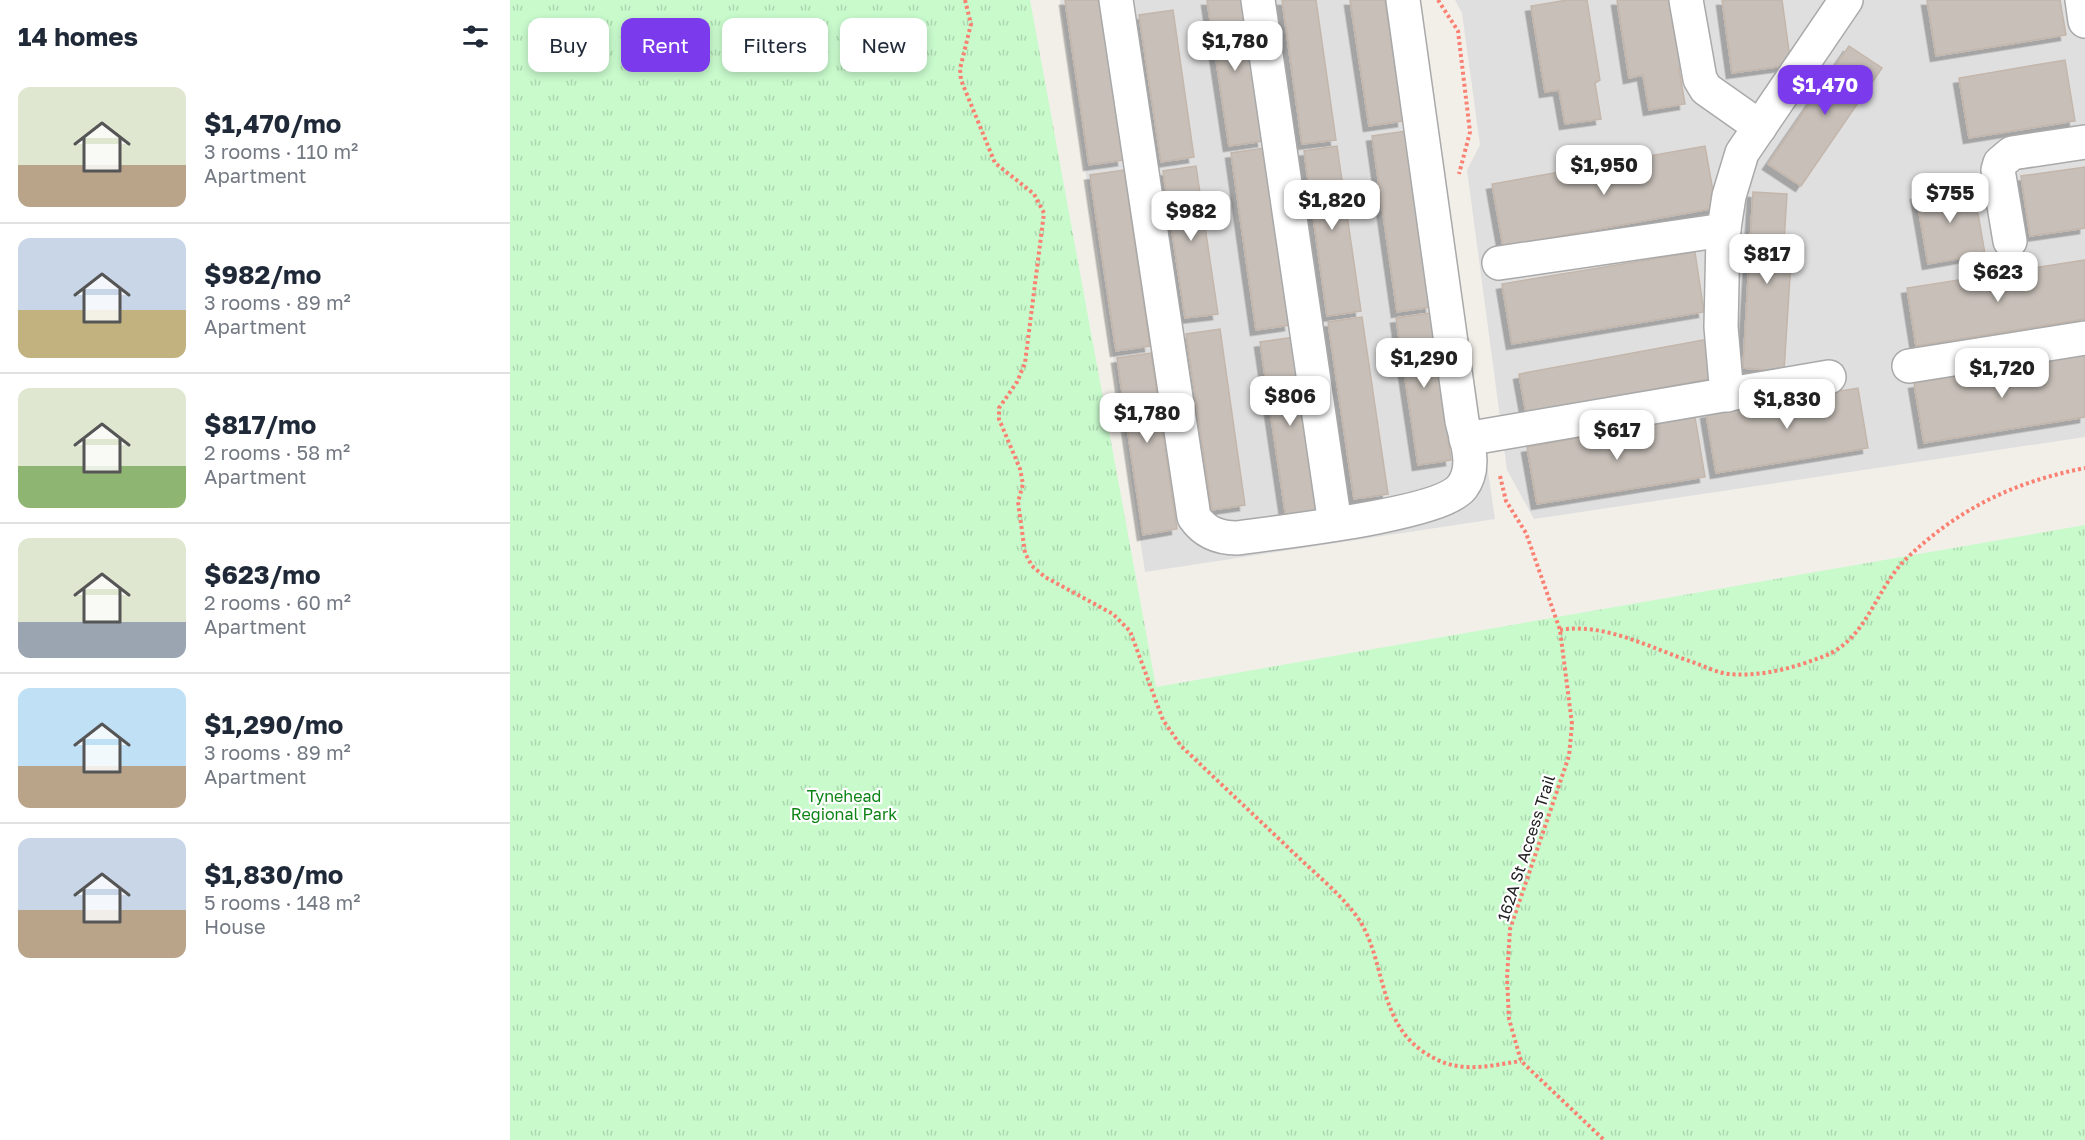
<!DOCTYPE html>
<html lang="en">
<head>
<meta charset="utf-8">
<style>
	:root { --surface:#fff; --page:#f6f6f7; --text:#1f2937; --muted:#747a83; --line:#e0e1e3; --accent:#7c3aed }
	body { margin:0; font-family:"Golos Text",sans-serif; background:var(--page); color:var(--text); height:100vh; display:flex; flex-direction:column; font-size:22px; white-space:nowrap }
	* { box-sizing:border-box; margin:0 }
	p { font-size:20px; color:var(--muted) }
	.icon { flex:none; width:33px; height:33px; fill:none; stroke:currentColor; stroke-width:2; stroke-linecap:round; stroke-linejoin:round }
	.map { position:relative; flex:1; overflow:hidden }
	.side { display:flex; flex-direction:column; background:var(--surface); width:510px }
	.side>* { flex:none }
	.guide { position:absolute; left:18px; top:18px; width:570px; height:54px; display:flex; gap:12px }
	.price { position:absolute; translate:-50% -51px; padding:0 14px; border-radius:12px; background:#fff; color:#222; font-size:20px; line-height:39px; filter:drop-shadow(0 2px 3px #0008) }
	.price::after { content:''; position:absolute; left:50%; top:36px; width:18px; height:14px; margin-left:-9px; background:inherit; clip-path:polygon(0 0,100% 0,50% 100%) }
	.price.on { background:var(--accent); color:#fff }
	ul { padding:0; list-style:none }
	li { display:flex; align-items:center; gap:18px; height:150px; padding:0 18px }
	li+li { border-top:2px solid var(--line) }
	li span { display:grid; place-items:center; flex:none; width:168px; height:120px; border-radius:12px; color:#555 }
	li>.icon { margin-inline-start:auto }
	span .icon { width:72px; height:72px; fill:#fffc; stroke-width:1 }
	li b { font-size:26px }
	h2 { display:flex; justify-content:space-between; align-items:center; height:72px; padding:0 18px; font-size:26px }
	.pill { padding:0 21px; border-radius:12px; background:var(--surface); box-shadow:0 3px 9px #0003; font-size:21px; line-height:54px }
	.pill.on { background:var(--accent); color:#fff }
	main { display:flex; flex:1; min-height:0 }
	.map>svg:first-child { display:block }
</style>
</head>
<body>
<main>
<section class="side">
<h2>14 homes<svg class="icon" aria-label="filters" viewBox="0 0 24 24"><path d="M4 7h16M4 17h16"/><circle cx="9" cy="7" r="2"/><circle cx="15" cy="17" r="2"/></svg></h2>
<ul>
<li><span style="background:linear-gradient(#dfe7d0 65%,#b9a48a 0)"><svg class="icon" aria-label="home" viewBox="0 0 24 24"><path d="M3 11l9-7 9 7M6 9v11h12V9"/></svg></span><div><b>$1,470/mo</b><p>3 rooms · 110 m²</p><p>Apartment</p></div></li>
<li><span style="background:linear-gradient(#c9d6e8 60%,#c2b280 0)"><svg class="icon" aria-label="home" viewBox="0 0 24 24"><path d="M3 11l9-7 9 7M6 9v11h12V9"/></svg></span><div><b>$982/mo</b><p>3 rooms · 89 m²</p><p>Apartment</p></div></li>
<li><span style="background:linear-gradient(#dfe7d0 65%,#8fb573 0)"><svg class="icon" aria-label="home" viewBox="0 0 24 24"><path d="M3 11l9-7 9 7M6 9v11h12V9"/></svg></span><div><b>$817/mo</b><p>2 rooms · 58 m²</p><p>Apartment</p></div></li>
<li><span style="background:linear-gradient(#dfe7d0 70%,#9aa5b1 0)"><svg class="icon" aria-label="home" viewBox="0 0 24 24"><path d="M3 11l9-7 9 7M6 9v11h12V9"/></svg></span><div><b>$623/mo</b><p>2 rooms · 60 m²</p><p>Apartment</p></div></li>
<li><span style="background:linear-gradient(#bfe0f5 65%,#b9a48a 0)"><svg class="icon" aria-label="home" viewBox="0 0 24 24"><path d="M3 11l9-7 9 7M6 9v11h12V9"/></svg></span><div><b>$1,290/mo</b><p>3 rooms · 89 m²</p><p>Apartment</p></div></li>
<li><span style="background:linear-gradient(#c9d6e8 60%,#b9a48a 0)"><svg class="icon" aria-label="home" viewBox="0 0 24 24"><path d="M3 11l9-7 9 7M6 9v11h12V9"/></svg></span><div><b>$1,830/mo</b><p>5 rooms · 148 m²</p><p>House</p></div></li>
</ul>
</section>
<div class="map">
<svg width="1575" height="1140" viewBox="0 0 1575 1140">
	<defs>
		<pattern id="park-tufts" width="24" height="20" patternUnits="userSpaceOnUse" patternTransform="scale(1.5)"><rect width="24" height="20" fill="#c8facc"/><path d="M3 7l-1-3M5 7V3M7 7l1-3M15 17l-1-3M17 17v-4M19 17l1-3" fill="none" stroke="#acd6af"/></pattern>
		<filter id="shadow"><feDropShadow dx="-5.5" dy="5.5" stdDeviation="0" flood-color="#0004"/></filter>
	</defs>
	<rect width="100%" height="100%" fill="#f2efe9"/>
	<!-- residential -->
	<g fill="#e0dfdf">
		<polygon points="550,0 908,0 985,519 635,572"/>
		<polygon points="945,0 1575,0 1575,437 1024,519 997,470 957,170 970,145 952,13"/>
	</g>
	<!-- park -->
	<polygon fill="url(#park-tufts)" points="0,0 520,0 646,687 1575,525 1575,1140 0,1140"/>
	<!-- building -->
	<g fill="#c7bfb8" stroke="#c4b6ab" stroke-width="1.5" filter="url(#shadow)">
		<polygon points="555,0 589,0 613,160 579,165"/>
		<polygon points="697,0 732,0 753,141 719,146"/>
		<polygon points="772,0 806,0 826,140 792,144"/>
		<polygon points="840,0 875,0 893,121 859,126"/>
		<polygon points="1057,0 1077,0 1090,80 1085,83 1091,119 1055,124 1049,90 1035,92 1021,6"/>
		<polygon points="1107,0 1163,0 1174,66 1169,69 1175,104 1139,110 1133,75 1119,78"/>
		<polygon points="1212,0 1272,0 1281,65 1222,73"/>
		<polygon points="1417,0 1550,0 1556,35 1426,56"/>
		<polygon points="663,10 684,157 651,162 629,15"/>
		<polygon points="1339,46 1372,68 1291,186 1258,164"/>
		<polygon points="1555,60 1565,121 1459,138 1449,78"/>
		<polygon points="896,131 921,307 887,312 862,136"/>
		<polygon points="827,146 851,311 817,316 794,151"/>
		<polygon points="1195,146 1206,208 993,246 982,184"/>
		<polygon points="754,148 780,325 746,330 721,153"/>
		<polygon points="686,166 708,314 675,318 653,171"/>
		<polygon points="1575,167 1575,228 1520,236 1511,176"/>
		<polygon points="614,170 640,346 606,351 580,175"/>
		<polygon points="1463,185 1475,254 1418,264 1406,194"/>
		<polygon points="1243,192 1277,194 1273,259 1281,261 1274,371 1233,368"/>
		<polygon points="1185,252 1194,312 1002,344 992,284"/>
		<polygon points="1575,260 1575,319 1406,346 1397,288"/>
		<polygon points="920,313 941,460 908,465 886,318"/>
		<polygon points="852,317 878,494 844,499 818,322"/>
		<polygon points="710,329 735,505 702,510 676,334"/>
		<polygon points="784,337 809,513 776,518 750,342"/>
		<polygon points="1198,339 1205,378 1016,413 1009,374"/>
		<polygon points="641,353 667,529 633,535 607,358"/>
		<polygon points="1575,355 1575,417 1414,443 1404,383"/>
		<polygon points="1348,388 1358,448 1206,473 1196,413"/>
		<polygon points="1185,417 1195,477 1027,504 1017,447"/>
	</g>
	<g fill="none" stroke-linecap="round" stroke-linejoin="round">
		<defs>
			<g id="minor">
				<path d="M 606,0 L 684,517 C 695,533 709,538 727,538 C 769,532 930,515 952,487 C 967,467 957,442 952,421 L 893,0"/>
				<polyline points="748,0 825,524"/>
				<polyline points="1176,0 1190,79 1196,89 1250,127"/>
				<polyline points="1572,0 1575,21"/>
				<polyline points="1500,241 1488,170 1490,163 1502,153 1575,142"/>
				<polyline points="989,263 1214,230"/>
				<polyline points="1399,366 1575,338"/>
				<polyline points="1217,395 1211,327 1213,235 1219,196 1232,153 1336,0"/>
				<polyline points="956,439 1319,377"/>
			</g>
		</defs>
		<!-- minor casing -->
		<use href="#minor" stroke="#a9a9a9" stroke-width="36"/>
		<!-- path -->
		<g stroke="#fa8072" stroke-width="4" stroke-dasharray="3 3" stroke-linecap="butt">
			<path d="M 455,0 L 461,24 L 450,69 L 451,80 L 485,163 L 524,194 L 534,213 L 515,363 L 507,382 L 489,408 L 489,419 L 510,469 L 513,484 L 508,502 L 515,553 L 522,566 L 535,577 L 603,614 L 620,631 L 653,720 L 671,746 C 710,783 748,819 787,856 C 808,876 834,897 850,921 C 875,962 869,1020 911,1050 C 945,1075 972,1067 1011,1061"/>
			<polyline points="928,0 948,31 960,132 949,174"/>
			<polyline points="990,476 996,501 1016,533 1050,630 1062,724 1059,756 1000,929 997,978 999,1019 1011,1061 1094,1140"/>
			<path d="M 1050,630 C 1094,622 1143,649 1185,663 C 1196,667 1208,673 1219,674 C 1251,677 1283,668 1312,657 C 1357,641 1365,589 1396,559 C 1449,508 1504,482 1575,468"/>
		</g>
		<!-- minor -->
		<use href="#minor" stroke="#fff" stroke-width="33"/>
	</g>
	<g text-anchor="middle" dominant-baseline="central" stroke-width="4.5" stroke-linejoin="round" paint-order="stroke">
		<!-- park labels -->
		<g font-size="16" fill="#0c8416" stroke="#fff">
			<text x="334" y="796">Tynehead<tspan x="334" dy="18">Regional Park</tspan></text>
		</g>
		<!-- street labels -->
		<g font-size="16" fill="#222" stroke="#fff">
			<text transform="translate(1016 848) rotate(-72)">162A St Access Trail</text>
		</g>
	</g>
</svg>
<b class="price" style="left:725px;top:72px">$1,780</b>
<b class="price on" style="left:1315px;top:116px">$1,470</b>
<b class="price" style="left:1094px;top:196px">$1,950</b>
<b class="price" style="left:1440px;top:224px">$755</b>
<b class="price" style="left:822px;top:231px">$1,820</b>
<b class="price" style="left:681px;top:242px">$982</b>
<b class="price" style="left:1257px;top:285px">$817</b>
<b class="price" style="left:1488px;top:303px">$623</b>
<b class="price" style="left:914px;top:389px">$1,290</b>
<b class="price" style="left:1492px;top:399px">$1,720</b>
<b class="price" style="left:780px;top:427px">$806</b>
<b class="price" style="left:1277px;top:430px">$1,830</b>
<b class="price" style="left:637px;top:444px">$1,780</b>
<b class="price" style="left:1107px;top:461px">$617</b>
<div class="guide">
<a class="pill">Buy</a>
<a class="pill on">Rent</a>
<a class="pill">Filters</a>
<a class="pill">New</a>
</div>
</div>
</main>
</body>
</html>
